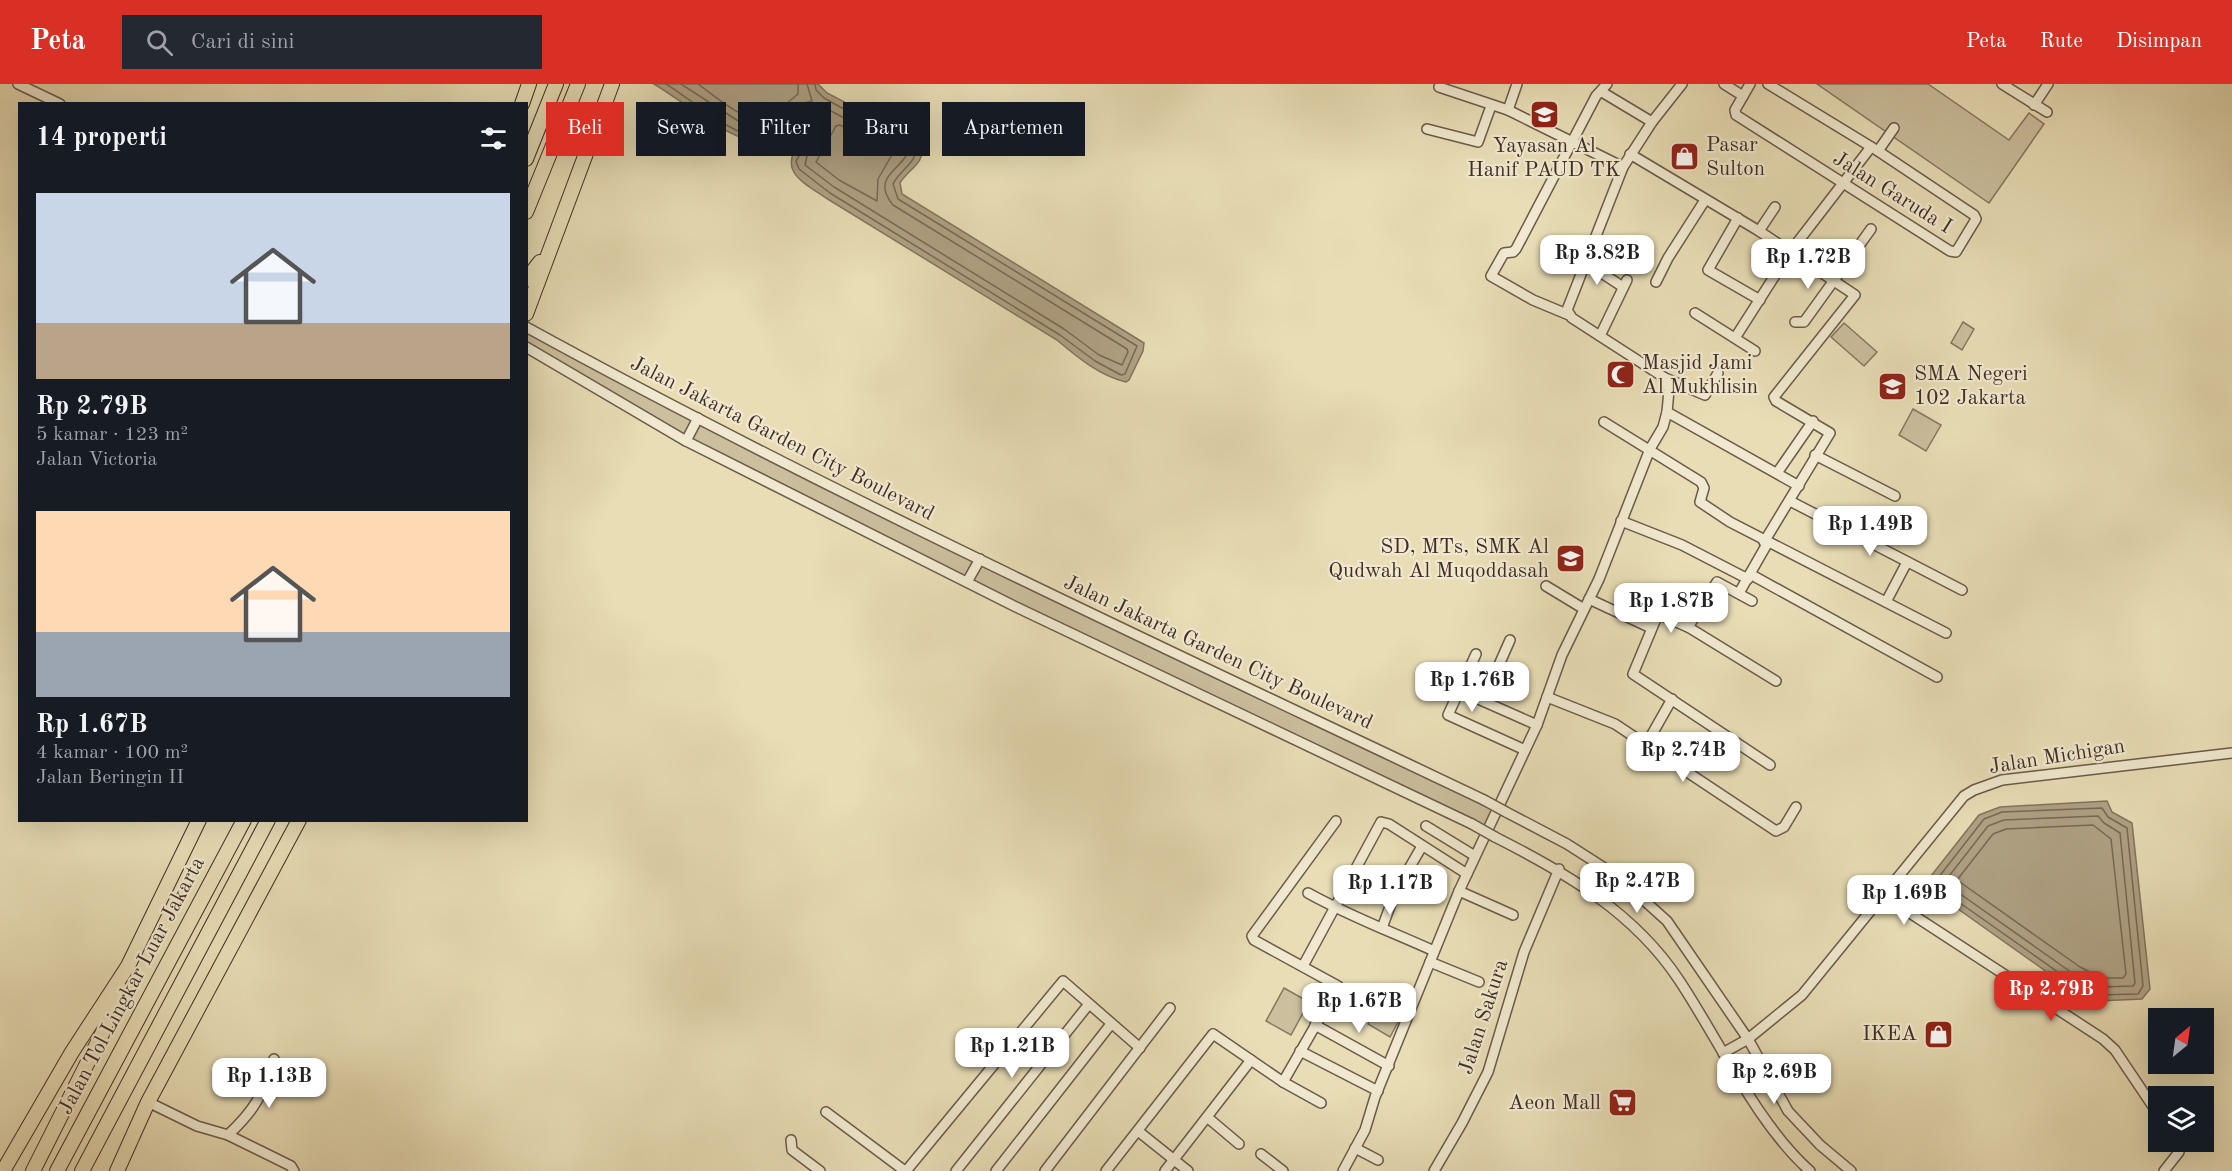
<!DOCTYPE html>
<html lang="id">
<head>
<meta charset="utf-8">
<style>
	:root { --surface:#171b24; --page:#242831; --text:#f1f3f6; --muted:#9ea1a6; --accent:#d93025 }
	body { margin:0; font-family:"Old Standard TT",serif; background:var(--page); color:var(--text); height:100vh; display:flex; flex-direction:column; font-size:22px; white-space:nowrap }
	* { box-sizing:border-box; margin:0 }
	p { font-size:20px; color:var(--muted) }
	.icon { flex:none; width:33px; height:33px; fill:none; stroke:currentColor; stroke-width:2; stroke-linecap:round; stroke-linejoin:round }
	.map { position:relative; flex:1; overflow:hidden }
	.side { position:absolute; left:18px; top:18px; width:510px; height:720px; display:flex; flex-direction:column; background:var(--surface); border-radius:0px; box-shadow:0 6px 24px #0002 }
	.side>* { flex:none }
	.banner { position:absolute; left:546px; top:18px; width:570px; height:54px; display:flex; gap:12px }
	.needle { width:39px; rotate:29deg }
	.buttons { position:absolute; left:2148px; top:924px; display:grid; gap:12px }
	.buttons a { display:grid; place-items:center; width:66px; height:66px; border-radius:0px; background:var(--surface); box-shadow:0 6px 24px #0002; font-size:30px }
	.price { position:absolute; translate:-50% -51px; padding:0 14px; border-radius:12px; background:#fff; color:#222; font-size:20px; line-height:39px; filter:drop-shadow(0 2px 3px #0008) }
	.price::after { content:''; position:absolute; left:50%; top:36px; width:18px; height:14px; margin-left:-9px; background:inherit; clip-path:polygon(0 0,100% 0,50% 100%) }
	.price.on { background:var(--accent); color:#fff }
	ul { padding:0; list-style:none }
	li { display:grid; align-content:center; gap:12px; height:318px; padding:0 18px }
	li span { display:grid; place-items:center; height:186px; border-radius:0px; color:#555 }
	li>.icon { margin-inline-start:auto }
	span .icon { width:108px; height:108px; fill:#fffc; stroke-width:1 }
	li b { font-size:26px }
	h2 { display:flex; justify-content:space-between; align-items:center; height:72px; padding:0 18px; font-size:26px }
	.tag { padding:0 21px; border-radius:0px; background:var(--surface); box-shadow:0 6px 24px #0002; font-size:21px; line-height:54px }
	.tag.on { background:var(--accent); color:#fff }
	header { display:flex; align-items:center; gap:36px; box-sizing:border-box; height:84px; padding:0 30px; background:var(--accent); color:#fff }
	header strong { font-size:28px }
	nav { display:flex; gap:33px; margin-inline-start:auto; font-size:21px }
	.search { width:420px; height:54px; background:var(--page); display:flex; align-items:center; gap:15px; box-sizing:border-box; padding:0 21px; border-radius:0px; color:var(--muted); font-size:22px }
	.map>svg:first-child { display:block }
</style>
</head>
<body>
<header>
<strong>Peta</strong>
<div class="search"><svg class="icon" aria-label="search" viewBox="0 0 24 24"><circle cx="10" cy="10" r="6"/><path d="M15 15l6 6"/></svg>Cari di sini</div>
<nav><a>Peta</a><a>Rute</a><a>Disimpan</a></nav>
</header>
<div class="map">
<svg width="2232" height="1087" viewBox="0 0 2232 1087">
	<rect width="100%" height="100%" fill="#e8ddb5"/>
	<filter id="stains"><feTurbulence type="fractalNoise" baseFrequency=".00333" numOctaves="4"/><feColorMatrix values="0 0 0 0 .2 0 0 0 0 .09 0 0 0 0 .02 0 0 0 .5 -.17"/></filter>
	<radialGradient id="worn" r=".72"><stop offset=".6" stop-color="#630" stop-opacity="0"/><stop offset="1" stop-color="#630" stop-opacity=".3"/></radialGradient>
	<!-- green -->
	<g fill="#cbbf9d" stroke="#867662" stroke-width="1.5">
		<polygon points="1817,0 1928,0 2009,56 2029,29 2044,40 1989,119"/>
		<polygon points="1963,238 1974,245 1962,266 1951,259"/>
		<polygon points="1844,239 1877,268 1864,282 1831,253"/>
		<polygon points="527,243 698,334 1495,722 1484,746 967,498 686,357 527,263"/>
		<polygon points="1913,325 1941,341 1926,367 1899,351"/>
		<polygon points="1284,904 1309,918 1291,951 1266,937"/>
		<polygon points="1387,906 1409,918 1390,953 1368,940"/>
	</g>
	<!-- water -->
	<g fill="#afa284" stroke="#83745e" stroke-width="1.5">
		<path d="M 654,0 L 818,0 L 827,9 L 913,54 L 922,62 C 925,80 908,85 900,99 L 902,110 L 1144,259 L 1143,267 L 1129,296 L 1126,298 C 1100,292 1077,273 1057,256 L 826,114 C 804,99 777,87 800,59 C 806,52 812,44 813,35 L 811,32 L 804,33 L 775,59 C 739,66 685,18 654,0 Z"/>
		<polygon points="2107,717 2112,728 2132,739 2150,905 2142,915 2097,917 2068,903 1937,810 1931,792 1979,731 2000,723"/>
	</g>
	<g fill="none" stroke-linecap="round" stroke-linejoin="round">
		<!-- shore -->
		<g stroke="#786855" stroke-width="1.5">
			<path d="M 666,0 C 693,16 740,60 772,54 C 780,47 820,2 819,39 L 796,77 L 799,85 L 830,109 L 1060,251 L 1095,277 L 1121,291 L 1125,290 L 1137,262 L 898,115 L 893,100 C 899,87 917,78 916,65 L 824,14 L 816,6 L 815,0"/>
			<polyline points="681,0 746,42 767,47 796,21 812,17 807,0"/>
			<path d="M 698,0 C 717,14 740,34 764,38 L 798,10 L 798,0"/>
			<path d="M 827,25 L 908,67 C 905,84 869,92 893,121 L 1127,265 L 1128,268 L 1122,281 L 1099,271 L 1064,245 L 834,103 L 805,81 L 807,72 L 826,43 Z"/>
			<polygon points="840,41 893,69 878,95 877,117 839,96 816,78 836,42"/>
			<polygon points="2102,724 2108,733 2127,744 2143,902 2138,910 2099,911 2072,898 1943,807 1938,794 1984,735 2002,728"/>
			<polygon points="2098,732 2104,739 2120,749 2135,899 2133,902 2100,903 2075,891 1949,802 1946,796 1988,742 2004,736"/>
			<polygon points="2093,741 2111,755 2126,890 2123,894 2102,894 2080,883 1957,796 1993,750 2006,745"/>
		</g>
		<defs>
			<g id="minor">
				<polyline points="18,0 60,20"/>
				<polyline points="1724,0 1743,12"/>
				<polyline points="1750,0 1735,26 1736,31 1950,167 1956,168 1976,135 1974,131 1878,67 1768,0"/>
				<polyline points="2002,0 2047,28"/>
				<polyline points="1439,3 1508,26 1623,83"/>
				<polyline points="1602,8 1652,38"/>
				<polyline points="2034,21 2048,0"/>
				<polyline points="1508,26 1517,0"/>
				<polyline points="1427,45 1478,58 1491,22"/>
				<polyline points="1878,67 1894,44"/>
				<polyline points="1630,70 1759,147 1855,211 1774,313 1776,317 1830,349 1764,458"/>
				<polyline points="1738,134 1708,186 1760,216"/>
				<polyline points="1759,147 1775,123"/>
				<polyline points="1585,178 1623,203"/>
				<polyline points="1656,198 1668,174 1705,116"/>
				<polyline points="1695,229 1755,267"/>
				<polyline points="1569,231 1533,216 1491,192 1504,169 1513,168 1516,165 1596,12 1607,0"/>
				<polyline points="1795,238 1804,238 1871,145"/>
				<path d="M 526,243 C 838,414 1163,563 1484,716"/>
				<polyline points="1600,252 1627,196"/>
				<polyline points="1735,254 1790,168 1871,63"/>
				<polyline points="526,263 686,357 1014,522 1472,740"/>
				<polyline points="1665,294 1705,311 1718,289"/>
				<polyline points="1667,328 1799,402"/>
				<polyline points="1604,338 1701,398 1704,404 1700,418 1730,438 1946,549"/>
				<polyline points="686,357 698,334"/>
				<polyline points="1815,371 1895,412"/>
				<polyline points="1777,389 1813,337"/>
				<polyline points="1790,417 1962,506"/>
				<polyline points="1621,437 1682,461 1748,495"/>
				<polyline points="1750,490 1937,593"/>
				<polyline points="967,498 980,475"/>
				<polyline points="1546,502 1584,525"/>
				<polyline points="1739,509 1767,460"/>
				<polyline points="1589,515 1651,544"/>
				<polyline points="1752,517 1717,498 1688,543 1658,530 1633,590 1770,681"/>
				<polyline points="1886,518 1907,478"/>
				<polyline points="1688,543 1776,597"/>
				<polyline points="1476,570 1448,631 1525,666"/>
				<polyline points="1458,606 1537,641"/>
				<polyline points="1547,613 1615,640 1776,747 1784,743 1796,723"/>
				<polyline points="1483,617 1510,556"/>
				<polyline points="1647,659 1672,615"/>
				<polyline points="1506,728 1567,760 1617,792 1667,837 1748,955 1788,1027 1820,1061 1851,1087"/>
				<polyline points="1426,742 1475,772"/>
				<path d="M 1495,753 C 1566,789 1634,828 1679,896 C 1719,956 1757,1040 1810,1087"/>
				<polyline points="1459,807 1513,831"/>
				<path d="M 1308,809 C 1349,832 1392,848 1434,867"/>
				<polyline points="1884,812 2103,955 2115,966 2158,1030"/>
				<polyline points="1382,844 1395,809 1422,762"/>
				<polyline points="1430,878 1479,898"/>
				<polyline points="1303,882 1381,738 1389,740 1467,790"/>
				<polyline points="1315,941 1389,982"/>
				<polyline points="1300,967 1378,1007"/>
				<polyline points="1723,969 1748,955 1802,911 1964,712 1974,706 2002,696 2232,669"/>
				<polyline points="1283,998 1321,1019"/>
				<polyline points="148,1018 197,1042 228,1051 291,1082 294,1087"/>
				<polyline points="826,1028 905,1087"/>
				<polyline points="1207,1033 1239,1060"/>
				<polyline points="1138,1047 1188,1087"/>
				<path d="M 228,1051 C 257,1024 261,1012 274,975"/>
				<polyline points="791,1056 792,1066 820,1087"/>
				<polyline points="1355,1064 1378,1076"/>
				<polyline points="1261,1070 1283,1087"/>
				<polyline points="906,1087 1063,897 1140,964"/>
				<polyline points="956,1087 1089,920"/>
				<polyline points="996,1087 1111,940"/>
				<polyline points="1045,1087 1170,924"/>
				<polyline points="1106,1087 1213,950 1283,998 1338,902 1254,856 1252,852 1336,737"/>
				<polyline points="1165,1087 1251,976"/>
				<polyline points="1343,1087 1365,1046 1375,1013 1459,807 1537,641 1562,571 1599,495 1650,365 1663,343 1667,328 1669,306 1665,294 1572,234 1567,226 1623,83 1652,38 1682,0"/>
				<polyline points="1434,1087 1462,1039 1488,988 1524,868 1559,785"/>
				<polyline points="2164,1087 2179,1068 2177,1058"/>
			</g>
			<g id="highway">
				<polyline points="522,20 529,0"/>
				<polyline points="526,75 556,0"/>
				<polyline points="526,128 578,0"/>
				<polyline points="526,196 540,178"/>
				<polyline points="526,230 612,0"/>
				<polyline points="3,1087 72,968 128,882 199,736"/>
				<polyline points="33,1087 102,950 120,905"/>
				<polyline points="57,1087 244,736"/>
				<polyline points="82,1087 268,736"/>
				<polyline points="117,1087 148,1018 299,736"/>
			</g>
		</defs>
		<!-- minor casing -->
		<use href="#minor" stroke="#6a5a4a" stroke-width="12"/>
		<!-- highway casing -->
		<use href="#highway" stroke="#402e26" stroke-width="16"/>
		<!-- minor -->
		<use href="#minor" stroke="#f0e9cf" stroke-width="9"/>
		<!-- highway -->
		<use href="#highway" stroke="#e8ddb5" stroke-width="14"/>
		<defs>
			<g id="minor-bridge">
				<polyline points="1484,716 1506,728"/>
				<polyline points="1472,740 1495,753"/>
			</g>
		</defs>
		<!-- minor-bridge casing -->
		<use href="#minor-bridge" stroke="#6a5a4a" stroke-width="12" stroke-linecap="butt"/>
		<!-- minor-bridge -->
		<use href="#minor-bridge" stroke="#f0e9cf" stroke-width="9"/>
	</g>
	<!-- icons -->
	<defs>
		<symbol id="school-square" viewBox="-11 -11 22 22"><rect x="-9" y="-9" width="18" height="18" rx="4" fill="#8f2418" stroke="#f0e9cf"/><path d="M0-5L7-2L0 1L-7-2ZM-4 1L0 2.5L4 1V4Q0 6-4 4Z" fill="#fff"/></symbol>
		<symbol id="shop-square" viewBox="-11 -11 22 22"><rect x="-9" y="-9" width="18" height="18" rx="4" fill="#8f2418" stroke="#f0e9cf"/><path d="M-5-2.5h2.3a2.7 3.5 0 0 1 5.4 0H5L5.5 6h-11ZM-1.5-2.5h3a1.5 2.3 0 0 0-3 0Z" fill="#fff"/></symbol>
		<symbol id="mosque-square" viewBox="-11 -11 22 22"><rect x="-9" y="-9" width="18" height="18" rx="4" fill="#8f2418" stroke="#f0e9cf"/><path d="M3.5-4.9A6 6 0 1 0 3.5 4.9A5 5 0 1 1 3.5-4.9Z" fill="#fff"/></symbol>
		<symbol id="supermarket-square" viewBox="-11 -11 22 22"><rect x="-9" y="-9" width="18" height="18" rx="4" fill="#8f2418" stroke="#f0e9cf"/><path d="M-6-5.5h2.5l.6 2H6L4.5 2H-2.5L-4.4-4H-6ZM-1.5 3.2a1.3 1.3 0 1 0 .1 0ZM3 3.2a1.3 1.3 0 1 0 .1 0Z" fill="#fff"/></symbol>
	</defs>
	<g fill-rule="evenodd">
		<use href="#school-square" x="1528" y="14" width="33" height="33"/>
		<use href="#shop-square" x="1668" y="56" width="33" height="33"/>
		<use href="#mosque-square" x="1604" y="274" width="33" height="33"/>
		<use href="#school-square" x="1876" y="286" width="33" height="33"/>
		<use href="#school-square" x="1554" y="458" width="33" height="33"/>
		<use href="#shop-square" x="1922" y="934" width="33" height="33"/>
		<use href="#supermarket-square" x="1606" y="1002" width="33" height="33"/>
	</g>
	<g text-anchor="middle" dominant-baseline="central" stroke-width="4.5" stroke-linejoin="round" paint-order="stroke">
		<!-- poi labels -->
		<g font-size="21" fill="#402e26" stroke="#f0e9cf" text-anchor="start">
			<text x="1706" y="61">Pasar<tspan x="1706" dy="24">Sulton</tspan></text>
			<text x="1544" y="62" text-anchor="middle">Yayasan Al<tspan x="1544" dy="24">Hanif PAUD TK</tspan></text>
			<text x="1642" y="279">Masjid Jami<tspan x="1642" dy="24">Al Mukhlisin</tspan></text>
			<text x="1914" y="290">SMA Negeri<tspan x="1914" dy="24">102 Jakarta</tspan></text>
			<text x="1549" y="463" text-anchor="end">SD, MTs, SMK Al<tspan x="1549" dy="24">Qudwah Al Muqoddasah</tspan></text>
			<text x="1917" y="950" text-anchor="end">IKEA</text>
			<text x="1601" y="1019" text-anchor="end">Aeon Mall</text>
		</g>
		<!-- street labels -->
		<g font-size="21" fill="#402e26" stroke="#f0e9cf">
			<text transform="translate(1892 109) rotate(32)">Jalan Garuda I</text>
			<text transform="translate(782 355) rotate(27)">Jalan Jakarta Garden City Boulevard</text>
			<text transform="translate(1218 569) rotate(25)">Jalan Jakarta Garden City Boulevard</text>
			<text transform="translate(2057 673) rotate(-9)">Jalan Michigan</text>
			<text transform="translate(132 902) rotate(-62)">Jalan Tol Lingkar Luar Jakarta</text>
			<text transform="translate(1484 933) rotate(-72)">Jalan Sakura</text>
		</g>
	</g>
	<rect width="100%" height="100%" filter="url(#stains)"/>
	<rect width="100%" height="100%" fill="url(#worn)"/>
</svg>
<div class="buttons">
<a><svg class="needle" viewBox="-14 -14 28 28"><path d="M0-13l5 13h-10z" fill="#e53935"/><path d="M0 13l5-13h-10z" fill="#9ea1a6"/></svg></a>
<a><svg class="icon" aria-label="layers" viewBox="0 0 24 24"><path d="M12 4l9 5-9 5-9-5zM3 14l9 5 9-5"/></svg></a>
</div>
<b class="price" style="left:1597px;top:202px">Rp 3.82B</b>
<b class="price" style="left:1808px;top:206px">Rp 1.72B</b>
<b class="price" style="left:1870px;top:473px">Rp 1.49B</b>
<b class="price" style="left:1671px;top:550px">Rp 1.87B</b>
<b class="price" style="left:1472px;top:629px">Rp 1.76B</b>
<b class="price" style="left:1683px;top:699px">Rp 2.74B</b>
<b class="price" style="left:1637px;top:830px">Rp 2.47B</b>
<b class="price" style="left:1390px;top:832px">Rp 1.17B</b>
<b class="price" style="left:1904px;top:842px">Rp 1.69B</b>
<b class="price on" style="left:2051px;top:938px">Rp 2.79B</b>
<b class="price" style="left:1359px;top:950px">Rp 1.67B</b>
<b class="price" style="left:1012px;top:995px">Rp 1.21B</b>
<b class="price" style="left:1774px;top:1021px">Rp 2.69B</b>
<b class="price" style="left:269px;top:1025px">Rp 1.13B</b>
<div class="banner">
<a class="tag on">Beli</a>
<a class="tag">Sewa</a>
<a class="tag">Filter</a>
<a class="tag">Baru</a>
<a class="tag">Apartemen</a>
</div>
<section class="side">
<h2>14 properti<svg class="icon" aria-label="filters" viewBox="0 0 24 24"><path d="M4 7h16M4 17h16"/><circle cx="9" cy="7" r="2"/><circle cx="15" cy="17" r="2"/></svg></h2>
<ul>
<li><span style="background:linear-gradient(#c9d6e8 70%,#b9a48a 0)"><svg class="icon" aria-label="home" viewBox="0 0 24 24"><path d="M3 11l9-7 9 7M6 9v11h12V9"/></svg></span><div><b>Rp 2.79B</b><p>5 kamar · 123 m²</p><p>Jalan Victoria</p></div></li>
<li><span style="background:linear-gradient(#ffd9b3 65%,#9aa5b1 0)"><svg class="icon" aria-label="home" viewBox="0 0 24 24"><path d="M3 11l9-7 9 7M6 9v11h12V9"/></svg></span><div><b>Rp 1.67B</b><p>4 kamar · 100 m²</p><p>Jalan Beringin II</p></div></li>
</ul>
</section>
</div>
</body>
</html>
